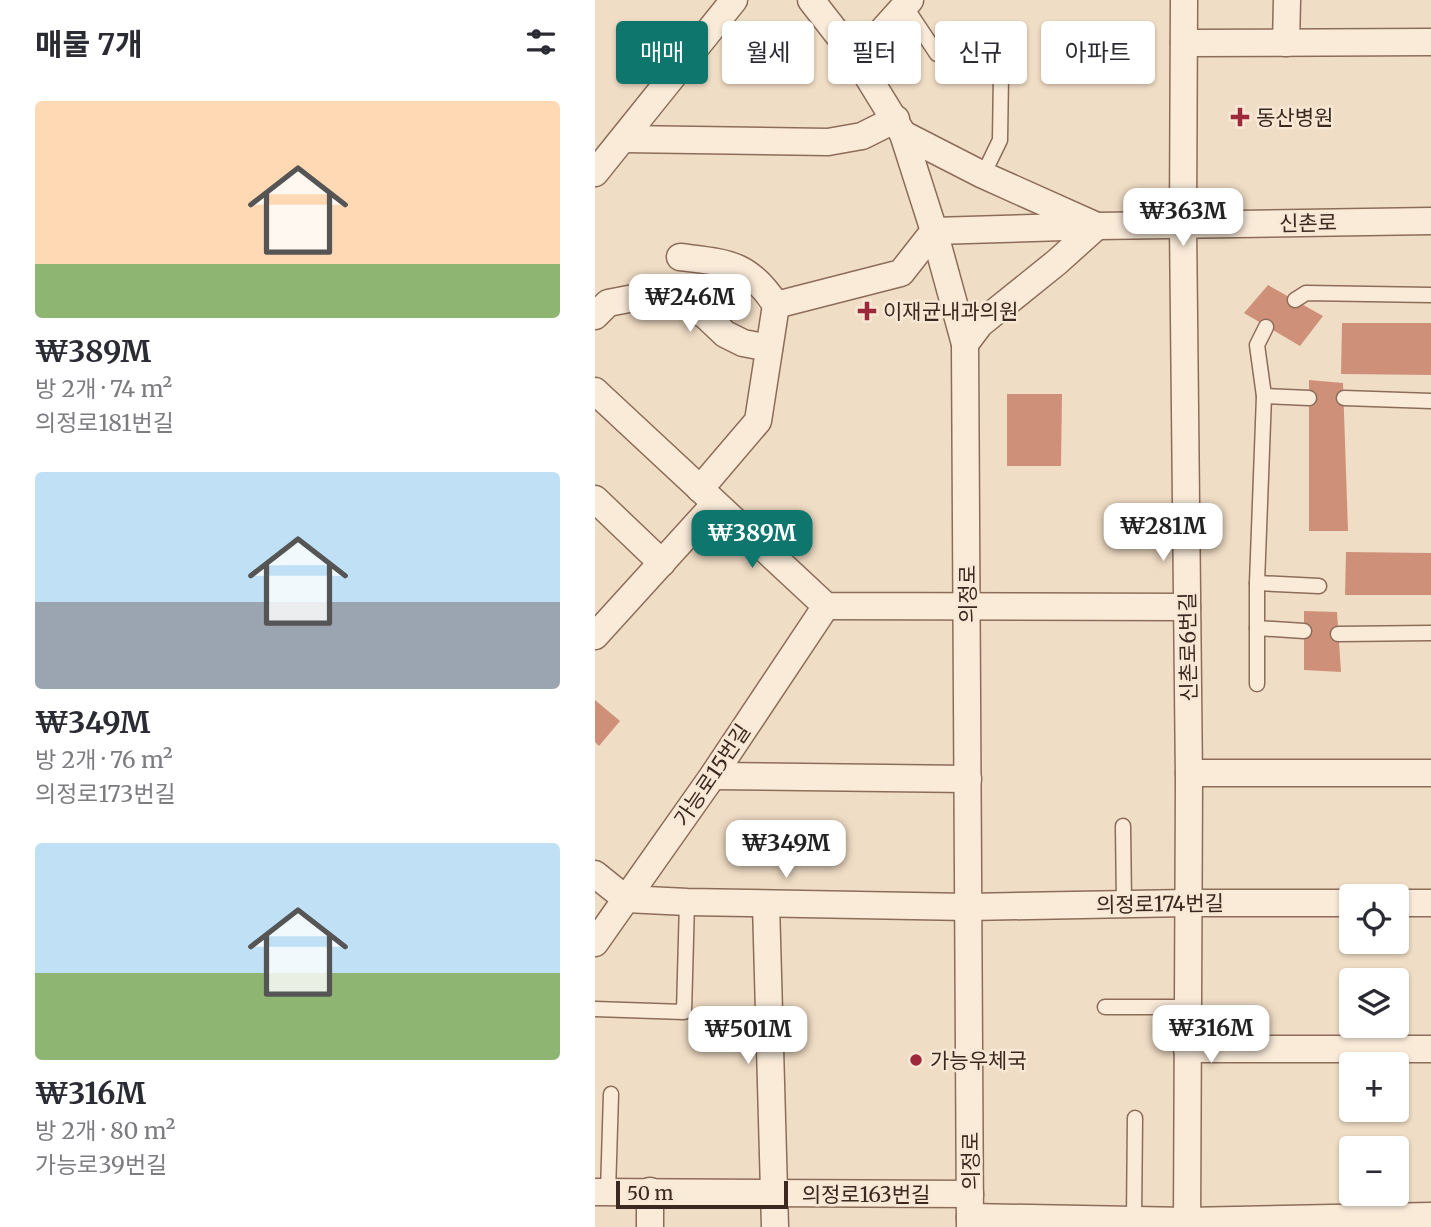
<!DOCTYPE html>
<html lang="ko">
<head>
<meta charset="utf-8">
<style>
	:root { --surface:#fff; --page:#f2f2f3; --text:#2b2b33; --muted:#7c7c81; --accent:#0f766e }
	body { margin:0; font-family:Merriweather,"Noto Sans KR",serif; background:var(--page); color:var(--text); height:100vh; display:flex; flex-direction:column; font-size:26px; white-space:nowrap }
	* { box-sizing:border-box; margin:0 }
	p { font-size:23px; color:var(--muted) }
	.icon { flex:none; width:38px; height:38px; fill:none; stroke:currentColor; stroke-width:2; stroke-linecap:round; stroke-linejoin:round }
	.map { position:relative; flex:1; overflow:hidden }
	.details { display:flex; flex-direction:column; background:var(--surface); width:595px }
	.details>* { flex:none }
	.banner { position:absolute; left:21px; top:21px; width:665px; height:63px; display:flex; gap:14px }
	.controls { position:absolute; left:744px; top:884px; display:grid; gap:14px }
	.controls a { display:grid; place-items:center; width:70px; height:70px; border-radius:7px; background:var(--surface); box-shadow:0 2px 5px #0004; font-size:35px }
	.scale { position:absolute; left:21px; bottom:18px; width:172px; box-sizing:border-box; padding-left:7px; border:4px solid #3b281e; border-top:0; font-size:19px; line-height:24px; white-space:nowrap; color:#3b281e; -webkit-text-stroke:5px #f7e8d5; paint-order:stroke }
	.price { position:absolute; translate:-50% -60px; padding:0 16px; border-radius:14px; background:#fff; color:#222; font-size:23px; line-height:46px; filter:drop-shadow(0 2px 4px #0008) }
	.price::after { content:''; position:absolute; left:50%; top:42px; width:21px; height:16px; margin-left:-10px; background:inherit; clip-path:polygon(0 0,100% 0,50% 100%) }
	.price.on { background:var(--accent); color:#fff }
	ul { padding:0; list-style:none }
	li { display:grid; align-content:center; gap:14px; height:371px; padding:0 35px }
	li span { display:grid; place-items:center; height:217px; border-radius:7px; color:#555 }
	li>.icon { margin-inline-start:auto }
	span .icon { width:126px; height:126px; fill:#fffc; stroke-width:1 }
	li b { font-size:30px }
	h2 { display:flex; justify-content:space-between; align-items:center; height:84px; padding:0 35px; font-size:30px }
	.pill { padding:0 24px; border-radius:7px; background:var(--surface); box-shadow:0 2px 5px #0004; font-size:24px; line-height:63px }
	.pill.on { background:var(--accent); color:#fff }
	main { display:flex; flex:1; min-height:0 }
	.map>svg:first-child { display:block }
</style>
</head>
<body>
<main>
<section class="details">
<h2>매물 7개<svg class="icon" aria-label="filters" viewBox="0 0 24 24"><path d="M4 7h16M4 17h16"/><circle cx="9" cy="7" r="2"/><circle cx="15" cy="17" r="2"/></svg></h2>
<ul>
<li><span style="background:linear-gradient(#ffd9b3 75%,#8fb573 0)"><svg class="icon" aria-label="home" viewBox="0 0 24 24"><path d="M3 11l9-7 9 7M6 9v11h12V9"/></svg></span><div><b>₩389M</b><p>방 2개 · 74 m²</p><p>의정로181번길</p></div></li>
<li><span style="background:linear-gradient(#bfe0f5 60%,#9aa5b1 0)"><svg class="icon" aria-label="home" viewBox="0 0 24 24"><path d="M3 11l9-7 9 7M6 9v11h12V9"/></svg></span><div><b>₩349M</b><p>방 2개 · 76 m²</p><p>의정로173번길</p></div></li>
<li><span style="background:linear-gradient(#bfe0f5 60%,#8fb573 0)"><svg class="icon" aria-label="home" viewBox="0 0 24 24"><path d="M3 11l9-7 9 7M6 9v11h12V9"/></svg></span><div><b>₩316M</b><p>방 2개 · 80 m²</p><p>가능로39번길</p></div></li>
</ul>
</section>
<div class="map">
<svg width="836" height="1227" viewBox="0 0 836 1227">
	<rect width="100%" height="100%" fill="#f0ddc5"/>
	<!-- building -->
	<g fill="#cf9079">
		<polygon points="673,285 728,316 705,346 649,313"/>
		<polygon points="747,323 836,323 836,375 746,374"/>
		<polygon points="714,380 748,383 753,531 714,531"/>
		<polygon points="412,394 467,394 466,466 412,466"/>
		<polygon points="751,552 836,553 836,595 750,595"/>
		<polygon points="709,611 742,612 746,672 709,670"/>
		<polygon points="0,700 25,721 4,746 0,742"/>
	</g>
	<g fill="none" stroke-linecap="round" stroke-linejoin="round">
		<defs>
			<g id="lane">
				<polyline points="310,6 342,54 363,56 406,74 405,140 388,175"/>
				<polyline points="700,300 711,293 836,295"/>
				<polyline points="669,396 714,398"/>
				<polyline points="749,398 836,401"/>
				<polyline points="662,583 724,586"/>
				<polyline points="662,628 709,631"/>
				<polyline points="743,634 836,633"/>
				<polyline points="662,684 662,583 669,396 662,345 671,327"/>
				<polyline points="528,826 529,904"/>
				<polyline points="510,1007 592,1007"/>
				<polyline points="0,1009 89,1012 92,902"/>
				<polyline points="13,1192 16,1094"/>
				<polyline points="539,1220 540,1118"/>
			</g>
			<g id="street">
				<polyline points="216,0 262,59 308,134 339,231 370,344 375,1227"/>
				<polyline points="589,0 588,224 594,781 592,1227"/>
				<polyline points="589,43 836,42"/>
				<polyline points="691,43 692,0"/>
				<polyline points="262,59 315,0"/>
				<polyline points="308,134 388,175 502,226 462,262 385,324 370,344"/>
				<polyline points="29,139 233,142 267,136 301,119"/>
				<polyline points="0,173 139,0"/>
				<polyline points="339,231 502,226 836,221"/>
				<path d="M 85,257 C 132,263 153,262 181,305"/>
				<polyline points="0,316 13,303 44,297 78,299 110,315 130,334 148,343 174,348"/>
				<polyline points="0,391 231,606 592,607"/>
				<polyline points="105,489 163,421 181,305 306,273 339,231"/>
				<polyline points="0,499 67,563"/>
				<polyline points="0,636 120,504"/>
				<polyline points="594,773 836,773"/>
				<polyline points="118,776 373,779"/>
				<polyline points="0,874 31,899 92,902 373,907 592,903 756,903"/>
				<polyline points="802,903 836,903"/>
				<polyline points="171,904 180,1227"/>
				<polyline points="0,943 117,777 231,606"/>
				<polyline points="592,1049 836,1049"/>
				<polyline points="0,1192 375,1194"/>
				<polyline points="375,1217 592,1221 836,1216"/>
				<polyline points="55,1227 55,1191"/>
			</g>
		</defs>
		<!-- lane casing -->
		<use href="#lane" stroke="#8c6d5a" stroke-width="17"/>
		<!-- street casing -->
		<use href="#street" stroke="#8c6d5a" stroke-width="29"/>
		<!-- lane -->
		<use href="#lane" stroke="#faebd9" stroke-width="14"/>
		<!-- street -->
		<use href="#street" stroke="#faebd9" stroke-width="26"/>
	</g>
	<!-- markers -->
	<g fill="#9d283a" stroke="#f7e8d5" stroke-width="2.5">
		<path d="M641.5 106.5h7v7h7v7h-7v7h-7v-7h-7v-7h7z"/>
		<path d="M268.5 300.5h7v7h7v7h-7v7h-7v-7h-7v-7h7z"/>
		<circle cx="321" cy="1060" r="7"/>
	</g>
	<g text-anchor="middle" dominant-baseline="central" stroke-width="5" stroke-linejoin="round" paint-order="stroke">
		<!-- poi labels -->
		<g font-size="21" fill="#3b281e" stroke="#f7e8d5" text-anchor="start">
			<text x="661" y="117">동산병원</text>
			<text x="288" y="311">이재균내과의원</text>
			<text x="335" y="1060">가능우체국</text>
		</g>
		<!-- street labels -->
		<g font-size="21" fill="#3b281e" stroke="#f7e8d5">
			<text transform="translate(713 223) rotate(-1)">신촌로</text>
			<text transform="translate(372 594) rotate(-90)">의정로</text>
			<text transform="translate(593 647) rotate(-91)">신촌로6번길</text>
			<text transform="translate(117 775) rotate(-56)">가능로15번길</text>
			<text transform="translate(565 904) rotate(-1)">의정로174번길</text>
			<text transform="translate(375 1161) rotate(-90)">의정로</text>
			<text x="271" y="1194">의정로163번길</text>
		</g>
	</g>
</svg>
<div class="controls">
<a><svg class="icon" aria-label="locate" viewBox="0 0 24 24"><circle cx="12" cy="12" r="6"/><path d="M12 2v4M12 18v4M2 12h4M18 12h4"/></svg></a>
<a><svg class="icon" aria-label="layers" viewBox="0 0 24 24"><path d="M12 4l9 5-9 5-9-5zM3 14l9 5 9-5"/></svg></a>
<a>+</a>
<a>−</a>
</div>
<div class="scale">50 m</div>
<b class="price" style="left:588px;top:248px">₩363M</b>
<b class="price" style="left:95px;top:334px">₩246M</b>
<b class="price" style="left:568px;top:563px">₩281M</b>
<b class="price on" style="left:157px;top:570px">₩389M</b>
<b class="price" style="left:191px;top:880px">₩349M</b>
<b class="price" style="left:616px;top:1065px">₩316M</b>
<b class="price" style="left:153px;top:1066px">₩501M</b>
<div class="banner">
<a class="pill on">매매</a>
<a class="pill">월세</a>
<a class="pill">필터</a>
<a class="pill">신규</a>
<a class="pill">아파트</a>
</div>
</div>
</main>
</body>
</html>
